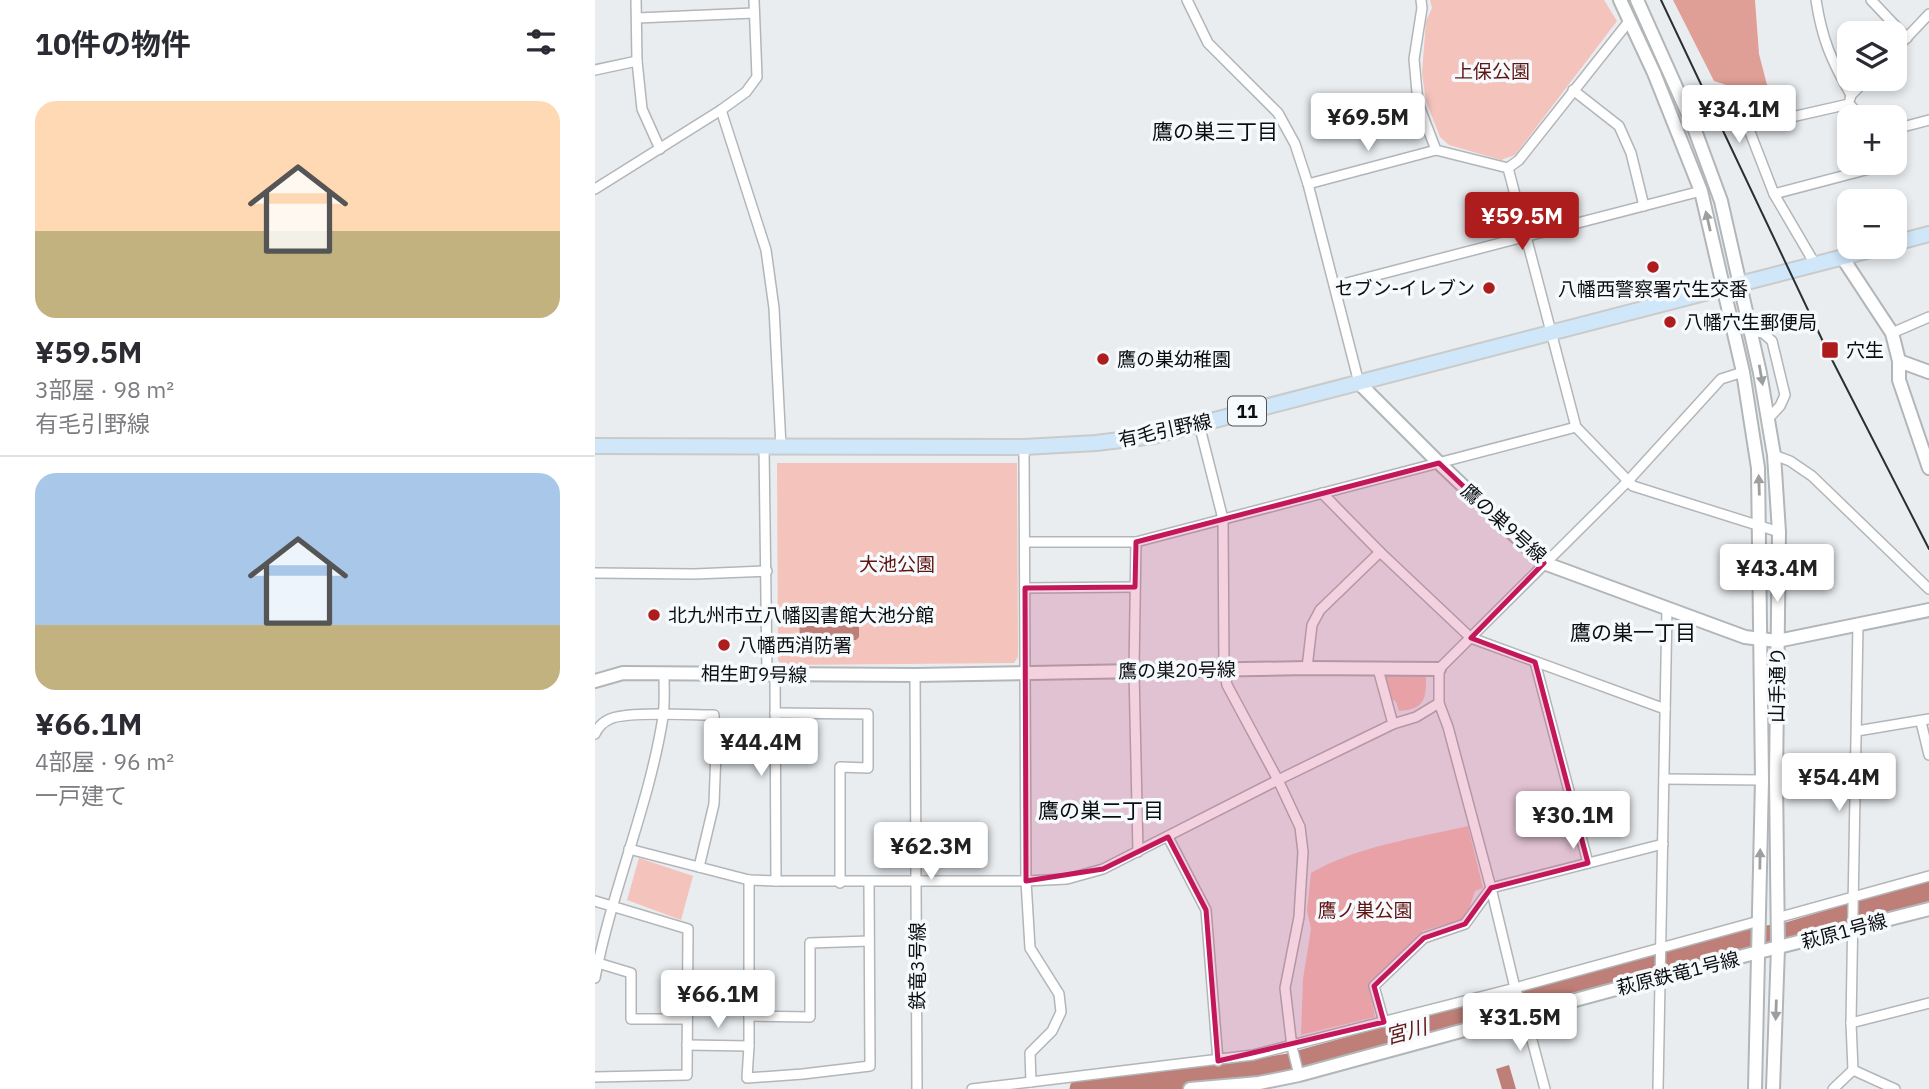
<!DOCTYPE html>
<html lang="ja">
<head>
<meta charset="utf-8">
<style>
	:root { --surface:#fff; --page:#f2f2f3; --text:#2b2b33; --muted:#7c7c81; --line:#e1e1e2; --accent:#ae1d1d }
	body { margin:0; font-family:"IBM Plex Sans","Noto Sans JP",sans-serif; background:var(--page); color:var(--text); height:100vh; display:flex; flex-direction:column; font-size:26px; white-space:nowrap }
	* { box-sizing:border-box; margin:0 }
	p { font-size:23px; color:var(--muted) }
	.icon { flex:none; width:38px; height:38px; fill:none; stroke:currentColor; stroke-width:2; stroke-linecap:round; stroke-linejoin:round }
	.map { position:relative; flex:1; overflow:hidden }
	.side { display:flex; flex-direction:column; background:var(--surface); width:595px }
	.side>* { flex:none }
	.buttons { position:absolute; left:1242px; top:21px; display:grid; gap:14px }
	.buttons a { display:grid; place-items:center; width:70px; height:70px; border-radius:14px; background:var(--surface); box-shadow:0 4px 10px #0003; font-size:35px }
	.price { position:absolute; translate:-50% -60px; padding:0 16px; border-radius:7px; background:#fff; color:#222; font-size:23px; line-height:46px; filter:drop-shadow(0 2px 4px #0008) }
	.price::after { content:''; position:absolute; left:50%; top:42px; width:21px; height:16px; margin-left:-10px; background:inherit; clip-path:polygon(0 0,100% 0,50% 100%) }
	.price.current { background:var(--accent); color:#fff }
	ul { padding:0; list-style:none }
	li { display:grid; align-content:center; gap:14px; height:371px; padding:0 35px }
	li+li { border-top:2px solid var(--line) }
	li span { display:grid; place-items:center; height:217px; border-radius:21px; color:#555 }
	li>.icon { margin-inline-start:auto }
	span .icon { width:126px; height:126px; fill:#fffc; stroke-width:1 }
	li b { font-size:30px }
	h2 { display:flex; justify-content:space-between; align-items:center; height:84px; padding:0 35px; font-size:30px }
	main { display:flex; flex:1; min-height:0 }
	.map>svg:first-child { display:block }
</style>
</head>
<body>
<main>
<section class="side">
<h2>10件の物件<svg class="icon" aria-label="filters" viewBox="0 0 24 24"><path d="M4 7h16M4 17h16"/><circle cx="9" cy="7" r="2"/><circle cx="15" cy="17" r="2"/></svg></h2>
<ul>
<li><span style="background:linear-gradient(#ffd9b3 60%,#c2b280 0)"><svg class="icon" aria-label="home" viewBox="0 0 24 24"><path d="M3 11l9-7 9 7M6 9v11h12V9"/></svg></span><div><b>¥59.5M</b><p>3部屋 · 98 m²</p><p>有毛引野線</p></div></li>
<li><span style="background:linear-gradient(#a9c7e8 70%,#c2b280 0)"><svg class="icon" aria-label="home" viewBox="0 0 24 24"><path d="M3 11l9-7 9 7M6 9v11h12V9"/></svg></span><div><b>¥66.1M</b><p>4部屋 · 96 m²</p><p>一戸建て</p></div></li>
</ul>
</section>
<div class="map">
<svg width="1334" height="1089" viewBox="0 0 1334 1089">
	<rect width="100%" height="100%" fill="#e9edf0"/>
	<!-- green -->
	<g fill="#f3c3bc">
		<polygon points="835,0 1009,0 1022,21 920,155 906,160 854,145 845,137 831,101 827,73 831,21 837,8"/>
		<polygon points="182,463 422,463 423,657 419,663 186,665 183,660"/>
		<path d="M 788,675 L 823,675 L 831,677 C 831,701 829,709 804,711 L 801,702 L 794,697 Z"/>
		<path d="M 873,826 L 888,888 L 880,891 L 871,918 L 828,931 L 774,984 L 780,1017 L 706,1035 L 708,979 L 716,929 L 712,911 L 716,873 C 762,846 822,838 873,826 Z"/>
		<polygon points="44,858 98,876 86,920 32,900"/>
	</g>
	<!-- forest -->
	<polygon fill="#df9f96" points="1078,0 1160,0 1164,54 1179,112 1160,116 1153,92 1119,81"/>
	<!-- water -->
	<g fill="#bd7f77">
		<polygon points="229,606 229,615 247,617 247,622 250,625 264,627 264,637 261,640 230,641 230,648 205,649 204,607"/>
		<polygon points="914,1065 921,1089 907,1089 901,1069"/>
	</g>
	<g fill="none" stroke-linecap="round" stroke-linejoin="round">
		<!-- river -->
		<polyline stroke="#bd7f77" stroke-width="21" points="485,1089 632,1074 693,1064 1137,941 1192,933 1334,890"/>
		<defs>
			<g id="street">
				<polyline points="41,0 42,61 47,109 65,149"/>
				<polyline points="592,0 613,43 683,113 700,144 713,184 764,383"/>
				<polyline points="826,0 827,8 819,59 823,103 841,150 913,168"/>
				<path d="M 1221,0 C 1227,39 1236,60 1256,95"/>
				<polyline points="1276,0 1312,38"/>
				<polyline points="42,18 159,13"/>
				<polyline points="1300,50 1334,14"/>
				<polyline points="0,70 42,61"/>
				<polyline points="978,90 1024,126 1036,153 1049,206"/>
				<polyline points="1255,99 1256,95 1272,79"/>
				<polyline points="1254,104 1267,117"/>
				<polyline points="126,110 171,250 179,308 186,447"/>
				<polyline points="1300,129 1334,120"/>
				<polyline points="913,168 981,427 1038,486 1184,532"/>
				<polyline points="913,168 924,160 1035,20"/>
				<polyline points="713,184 841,150"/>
				<polyline points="0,189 126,110 151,92 162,77 159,0"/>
				<polyline points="1179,194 1278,168 1279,163"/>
				<polyline points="1220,264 1179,194 1153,127 1254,104"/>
				<polyline points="740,286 1106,191"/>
				<polyline points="1157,331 1168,333 1177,341 1190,395 1185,406 1173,419"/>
				<polyline points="1297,333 1334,317"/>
				<polyline points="604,424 628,519 629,669 632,685 683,780 705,827 708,852 704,917 690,988 697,1047 704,1075"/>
				<polyline points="169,447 172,673"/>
				<polyline points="429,447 431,881 435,948 464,994 466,1012 457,1031 435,1053 436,1082"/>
				<polyline points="1179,455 1195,461 1217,476 1334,589"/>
				<polyline points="727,493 785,552 876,638 1070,709"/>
				<polyline points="431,542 541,542 981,427"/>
				<polyline points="541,542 539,671 543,852"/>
				<polyline points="0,573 100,574 172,571"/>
				<polyline points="430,588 540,587"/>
				<polyline points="940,662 993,863"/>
				<polyline points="712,668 717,625 725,610 785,552"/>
				<polyline points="783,669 798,724"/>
				<polyline points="180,675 181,881"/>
				<polyline points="320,675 322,1089"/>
				<polyline points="844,703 853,727 896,888 920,988 930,1014 950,1089"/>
				<polyline points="180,713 273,714 273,768 245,767 245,883"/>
				<polyline points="1326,722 1334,755"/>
				<polyline points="1262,731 1334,719"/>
				<path d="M 0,734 C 3,727 8,722 15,719 C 30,711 99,715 119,715 L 121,751 L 119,804 L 104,867"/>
				<polyline points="121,751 181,751"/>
				<polyline points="1181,778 1259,780"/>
				<polyline points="1069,779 1167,780"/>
				<polyline points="573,837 611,910 623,1061"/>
				<polyline points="34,849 154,880 181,881 431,881 472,879 508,869 683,780 798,724 821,717 844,703 844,669 1033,481 1126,379 1148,372"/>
				<polyline points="154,880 154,1046 152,1078 208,1074 275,1066 274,882"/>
				<polyline points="0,901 93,929 92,1075 0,1077"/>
				<polyline points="1182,918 1334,876"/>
				<polyline points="3,963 36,973 36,1019 92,1019"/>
				<path d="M 0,978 C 17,889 54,806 68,717 C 70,703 69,688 69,674"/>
				<polyline points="154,1016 215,1017 215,943 274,941"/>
				<polyline points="789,1022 779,986 829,938 870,924 896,888 1068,844"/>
				<polyline points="1256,1023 1334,1003"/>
				<polyline points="92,1045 154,1046"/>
				<polyline points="1258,1070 1256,1023 1263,624"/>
				<polyline points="377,1089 658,1055 920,988 1164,921"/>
				<polyline points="1063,1089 1072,608"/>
				<polyline points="1238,1089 1258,1070 1300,1089"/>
			</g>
			<g id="secondary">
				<polyline points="1025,0 1059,73 1106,191 1148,372 1163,468 1167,780 1160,1089"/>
				<polyline points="1042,0 1098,125 1126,201 1165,373 1179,455 1184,532 1181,778 1183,948 1178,1089"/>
				<polyline points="1247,257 1297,333 1304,361 1334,372"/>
				<polyline points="1304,361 1304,380 1334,468"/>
				<polyline points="764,383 844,463 949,563 1150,637 1182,641 1334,610"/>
				<polyline points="0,681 28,673 320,675 712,668 844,669"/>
				<polyline points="595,1089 664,1083 704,1075 1065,977 1334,909"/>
			</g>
			<g id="primary">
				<polyline points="1300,243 1334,234"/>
				<polyline points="0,446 429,447 501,443 558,436 1287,247"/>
			</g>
		</defs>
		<!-- street casing -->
		<use href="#street" stroke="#b2b6b8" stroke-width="12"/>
		<!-- secondary casing -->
		<use href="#secondary" stroke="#b2b6b8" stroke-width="16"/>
		<!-- primary casing -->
		<use href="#primary" stroke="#c9caca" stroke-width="18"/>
		<!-- street -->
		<use href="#street" stroke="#fff" stroke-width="9"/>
		<!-- secondary -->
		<use href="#secondary" stroke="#fff" stroke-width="12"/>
		<!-- primary -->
		<use href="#primary" stroke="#d0e7fa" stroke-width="14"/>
		<!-- tram -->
		<polyline stroke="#2c2f30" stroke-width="2" points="1066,0 1232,350 1334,549"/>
	</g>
	<!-- one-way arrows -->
	<defs><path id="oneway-solid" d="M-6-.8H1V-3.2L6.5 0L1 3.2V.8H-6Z" transform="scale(1.75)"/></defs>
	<g fill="#9d9e9f">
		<use href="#oneway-solid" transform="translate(1113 221) rotate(-103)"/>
		<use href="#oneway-solid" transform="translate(1166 375) rotate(80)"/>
		<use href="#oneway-solid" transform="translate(1164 485) rotate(-92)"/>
		<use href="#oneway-solid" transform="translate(1165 859) rotate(-89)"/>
		<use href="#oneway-solid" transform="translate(1181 1010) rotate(92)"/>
	</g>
	<!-- marked area -->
	<path fill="#c2185b" fill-opacity="0.2" stroke="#c2185b" stroke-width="5" stroke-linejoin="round" d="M 844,463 L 949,563 L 876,638 L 940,662 L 993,863 L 896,888 L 870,924 L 829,938 L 779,986 L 789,1022 L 623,1061 L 611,910 L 573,837 L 508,869 L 431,881 L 430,588 L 540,587 L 541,542 Z"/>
	<!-- markers -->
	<g fill="#ae1d1d" stroke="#f6fafd" stroke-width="2.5">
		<circle cx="1058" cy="267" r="7"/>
		<circle cx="894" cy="288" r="7"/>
		<circle cx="1075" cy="322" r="7"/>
		<rect x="1226" y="341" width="18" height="18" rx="3.5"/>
		<circle cx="508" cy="359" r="7"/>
		<circle cx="59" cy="615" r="7"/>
		<circle cx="129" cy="645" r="7"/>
	</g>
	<g text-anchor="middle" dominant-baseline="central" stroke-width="7" stroke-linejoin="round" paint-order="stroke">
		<!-- shield labels -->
		<rect fill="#f6fafd" stroke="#525456" stroke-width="2" x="633" y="396.5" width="38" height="29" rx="5"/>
		<g font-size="18" font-weight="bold" fill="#0b0d0e">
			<text x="652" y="411">11</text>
		</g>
		<!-- park labels -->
		<g font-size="19" fill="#601512" stroke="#f6fafd">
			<text x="897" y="71">上保公園</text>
			<text x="302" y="564">大池公園</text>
			<text x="770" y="910">鷹ノ巣公園</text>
		</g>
		<!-- poi labels -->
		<g font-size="19" fill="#0b0d0e" stroke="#f6fafd" text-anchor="start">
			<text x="880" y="288" text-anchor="end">セブン-イレブン</text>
			<text x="1058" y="289" text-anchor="middle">八幡西警察署穴生交番</text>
			<text x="1089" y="322">八幡穴生郵便局</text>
			<text x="1251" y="350">穴生</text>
			<text x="522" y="359">鷹の巣幼稚園</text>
			<text x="73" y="615">北九州市立八幡図書館大池分館</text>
			<text x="143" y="645">八幡西消防署</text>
		</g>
		<!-- street labels -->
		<g font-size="19" fill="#0b0d0e" stroke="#f6fafd">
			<text transform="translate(570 430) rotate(-12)">有毛引野線</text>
			<text transform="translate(909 523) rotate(42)">鷹の巣9号線</text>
			<text transform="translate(582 670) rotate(-1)">鷹の巣20号線</text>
			<text transform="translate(159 674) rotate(1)">相生町9号線</text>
			<text transform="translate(1182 685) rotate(-89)">山手通り</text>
			<text transform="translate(1249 931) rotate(-15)">萩原1号線</text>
			<text transform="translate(322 966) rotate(-90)">鉄竜3号線</text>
			<text transform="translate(1083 973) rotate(-14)">萩原鉄竜1号線</text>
		</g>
		<!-- neighbourhood labels -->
		<g font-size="21" fill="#0b0d0e" stroke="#f6fafd">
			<text x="620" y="131">鷹の巣三丁目</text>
			<text x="1038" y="632">鷹の巣一丁目</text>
			<text x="506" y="810">鷹の巣二丁目</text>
		</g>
		<!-- water labels -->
		<g font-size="21" font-style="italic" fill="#631714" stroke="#f6fafd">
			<text transform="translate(811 1031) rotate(-15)">宮川</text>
		</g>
	</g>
</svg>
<div class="buttons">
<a><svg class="icon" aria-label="layers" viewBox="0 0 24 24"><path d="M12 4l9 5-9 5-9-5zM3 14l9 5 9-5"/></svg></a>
<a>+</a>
<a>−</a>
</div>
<b class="price" style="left:1144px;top:145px">¥34.1M</b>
<b class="price" style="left:773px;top:153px">¥69.5M</b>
<b class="price current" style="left:927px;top:252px">¥59.5M</b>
<b class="price" style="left:1182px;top:604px">¥43.4M</b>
<b class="price" style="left:166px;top:778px">¥44.4M</b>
<b class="price" style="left:1244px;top:813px">¥54.4M</b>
<b class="price" style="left:978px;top:851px">¥30.1M</b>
<b class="price" style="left:336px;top:882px">¥62.3M</b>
<b class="price" style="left:123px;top:1030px">¥66.1M</b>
<b class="price" style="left:925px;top:1053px">¥31.5M</b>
</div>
</main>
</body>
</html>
